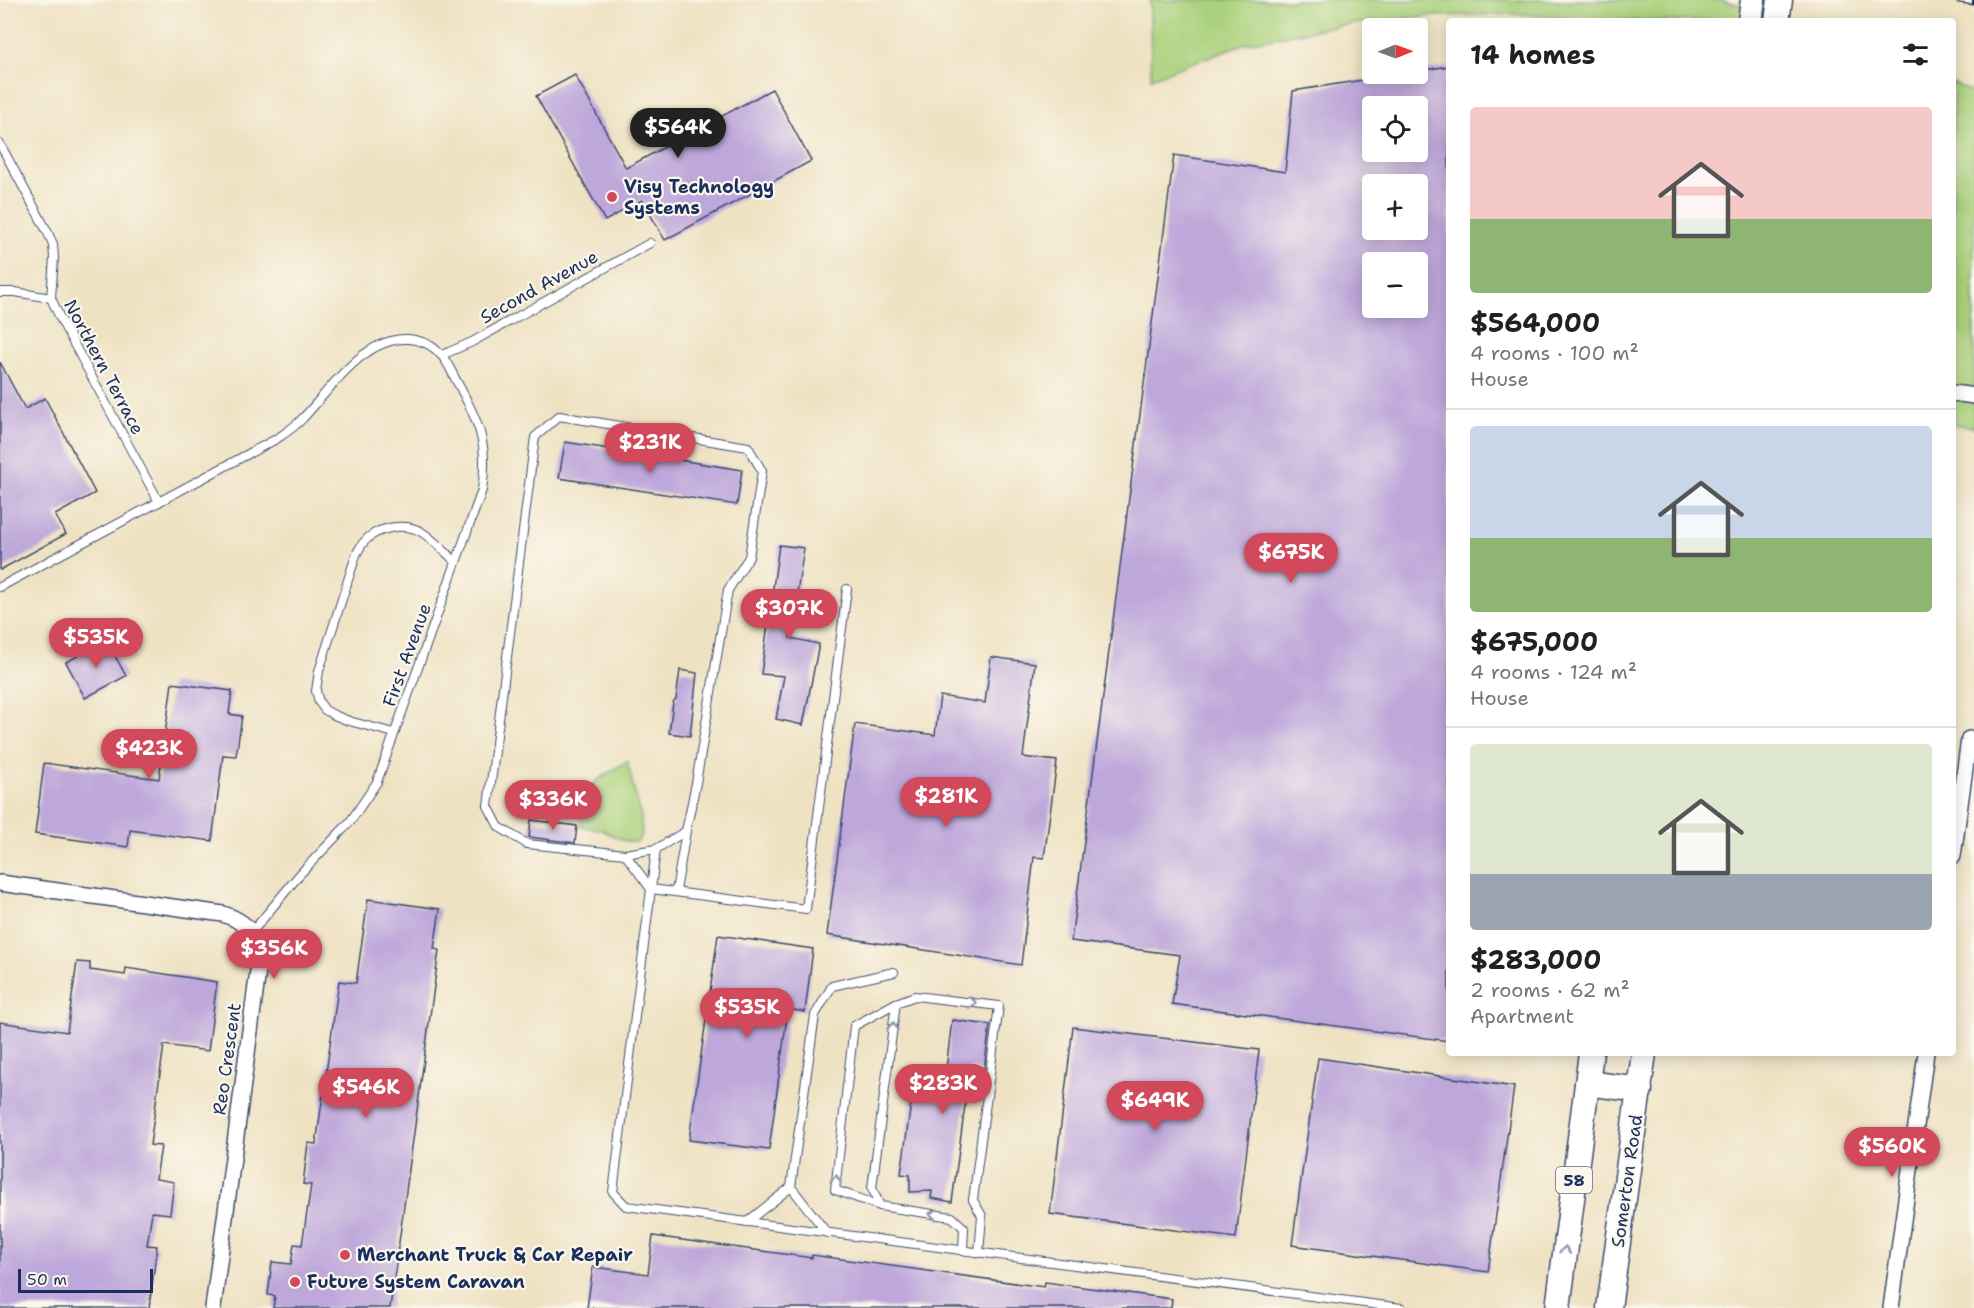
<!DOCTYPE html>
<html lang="en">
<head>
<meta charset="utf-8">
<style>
	:root { --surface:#fff; --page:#f6f6f6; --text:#202124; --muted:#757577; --line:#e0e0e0; --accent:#d1495b }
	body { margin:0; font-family:"Shantell Sans",sans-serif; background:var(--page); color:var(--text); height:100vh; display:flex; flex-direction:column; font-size:22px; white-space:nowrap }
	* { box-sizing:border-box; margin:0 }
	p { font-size:20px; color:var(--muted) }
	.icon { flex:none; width:33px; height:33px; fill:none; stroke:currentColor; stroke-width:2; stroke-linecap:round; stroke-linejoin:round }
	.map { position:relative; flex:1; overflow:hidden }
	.drawer { position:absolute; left:1446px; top:18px; width:510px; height:1038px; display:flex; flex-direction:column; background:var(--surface); border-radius:6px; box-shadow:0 3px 15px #0003 }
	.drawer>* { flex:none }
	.needle { width:39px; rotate:89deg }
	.fabs { position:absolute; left:1362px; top:18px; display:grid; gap:12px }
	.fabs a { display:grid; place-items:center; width:66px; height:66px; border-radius:6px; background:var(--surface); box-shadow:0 3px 15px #0003; font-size:30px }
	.scale { position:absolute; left:18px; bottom:15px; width:135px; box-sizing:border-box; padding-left:6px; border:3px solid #1b2f5e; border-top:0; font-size:16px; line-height:21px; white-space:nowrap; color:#1b2f5e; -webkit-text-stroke:4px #fbf7ec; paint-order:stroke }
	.price { position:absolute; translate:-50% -51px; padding:0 14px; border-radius:21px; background:var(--accent); color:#fff; font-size:20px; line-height:39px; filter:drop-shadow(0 2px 3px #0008) }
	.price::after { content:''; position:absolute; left:50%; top:36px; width:18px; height:14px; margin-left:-9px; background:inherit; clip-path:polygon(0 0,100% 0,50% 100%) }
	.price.active { background:#222; color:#fff }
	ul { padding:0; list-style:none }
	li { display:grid; align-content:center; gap:12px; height:318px; padding:0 24px }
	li+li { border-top:2px solid var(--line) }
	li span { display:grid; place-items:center; height:186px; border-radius:6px; color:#555 }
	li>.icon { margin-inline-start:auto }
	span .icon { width:108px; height:108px; fill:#fffc; stroke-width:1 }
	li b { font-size:26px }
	h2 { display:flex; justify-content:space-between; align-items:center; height:72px; padding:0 24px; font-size:26px }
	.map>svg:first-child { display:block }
</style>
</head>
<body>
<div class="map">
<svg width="1974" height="1308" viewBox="0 0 1974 1308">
	<rect width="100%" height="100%" fill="#fbf7ec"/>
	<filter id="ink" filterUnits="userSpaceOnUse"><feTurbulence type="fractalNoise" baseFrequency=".0167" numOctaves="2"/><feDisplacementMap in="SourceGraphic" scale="12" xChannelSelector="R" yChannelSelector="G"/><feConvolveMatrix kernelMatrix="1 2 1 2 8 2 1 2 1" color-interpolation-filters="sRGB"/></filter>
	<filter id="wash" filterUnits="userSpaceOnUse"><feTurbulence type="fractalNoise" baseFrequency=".008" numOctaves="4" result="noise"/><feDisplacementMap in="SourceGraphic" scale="24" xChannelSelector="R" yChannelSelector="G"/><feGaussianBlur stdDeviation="1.35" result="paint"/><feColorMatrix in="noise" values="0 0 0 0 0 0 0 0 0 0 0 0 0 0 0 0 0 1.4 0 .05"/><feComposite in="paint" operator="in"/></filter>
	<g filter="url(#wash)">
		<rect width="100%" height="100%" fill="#efe2c3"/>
		<!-- green -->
		<g fill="#aad17c" stroke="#62806d" stroke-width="1.5">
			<polygon points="1150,0 1721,0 1799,21 1580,21 1522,14 1429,16 1342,25 1246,43 1151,78"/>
			<polygon points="1953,83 1974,93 1974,427 1953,424"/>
			<path d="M 627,761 L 641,817 L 642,835 L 637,842 L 624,841 L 600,829 L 581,827 C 582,818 581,806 583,798 C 588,782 614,771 627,761 Z"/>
		</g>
		<g id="blocks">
			<!-- building -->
			<g fill="#bea7da" fill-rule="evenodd">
				<path d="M 1449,66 L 1449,1041 L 1172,1004 L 1180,955 L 1071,941 L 1174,155 L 1285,172 L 1293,91 L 1401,74 L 1418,74 L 1418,71 ZM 1372,106 L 1418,106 L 1418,152 L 1372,152 ZM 1372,184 L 1418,184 L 1418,230 L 1372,230 ZM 1372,262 L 1418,262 L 1418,308 L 1372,308 Z"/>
				<polygon points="575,75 626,168 772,89 811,161 665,240 642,200 605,221 536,96"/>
				<polygon points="0,362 25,409 45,398 95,493 55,515 66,534 0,570"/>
				<polygon points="565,442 742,470 737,505 559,478"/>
				<polygon points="779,545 804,548 790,638 819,644 803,725 776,719 784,676 761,674"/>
				<polygon points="107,641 126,676 85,698 66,662"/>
				<polygon points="991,657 1035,663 1023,757 1057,761 1044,858 1034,857 1021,965 827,935 855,724 935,735 940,696 985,703"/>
				<polygon points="680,670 697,673 690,736 669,733 673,702 676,699"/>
				<polygon points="172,683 232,691 229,714 242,716 236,756 223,755 212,841 130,830 128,847 35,834 44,763 159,779"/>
				<polygon points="531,820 577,826 575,843 529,837"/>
				<polygon points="368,899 440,909 434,949 439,950 390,1308 273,1308 275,1296 268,1295 272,1262 291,1264 294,1244 302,1245 311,1185 303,1184 308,1143 316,1144 339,981 356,983"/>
				<polygon points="718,935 813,949 805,1012 788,1009 769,1150 689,1140"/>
				<polygon points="77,962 90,963 90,970 125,975 126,968 217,982 208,1051 164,1045 150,1145 161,1146 156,1179 174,1182 170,1214 152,1212 147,1245 157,1246 149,1308 0,1308 0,1022 67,1032"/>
				<polygon points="952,1020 990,1025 984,1070 970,1068 952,1202 931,1198 932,1191 910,1192 910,1175 901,1174 914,1082 944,1086"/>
				<polygon points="1073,1027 1259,1050 1236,1238 1050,1214"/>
				<polygon points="1318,1058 1514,1087 1488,1272 1292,1245"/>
				<polygon points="653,1236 812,1258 812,1255 1044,1287 1045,1282 1172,1299 1171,1308 587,1308 593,1267 648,1274"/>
			</g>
		</g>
	</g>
	<g filter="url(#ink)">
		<use href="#blocks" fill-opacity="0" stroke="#3b4a6d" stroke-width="1.5"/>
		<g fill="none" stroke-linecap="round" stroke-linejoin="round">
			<defs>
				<g id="service">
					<polyline points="0,144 47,231 53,244 54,258 51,298 60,318 159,502"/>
					<polyline points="0,292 15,292 51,298"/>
					<polyline points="442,355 472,342 650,243"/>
					<path d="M 0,587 L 278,438 C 287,432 296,426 303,418 C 331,389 364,336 409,339 C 422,341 432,344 441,355 C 448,362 452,373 457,382 C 479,422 489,444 482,490 L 377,782 L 350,822 L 300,874 L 252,932"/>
					<path d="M 394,733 L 349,721 L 334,715 L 325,710 L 319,702 L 316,691 L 319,671 L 356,555 C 358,551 360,547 363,543 C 375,528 403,522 420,531 C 433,539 445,552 456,562"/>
					<polyline points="656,849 651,889 806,909 847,589"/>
					<polyline points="625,854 656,849 686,831 696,783 728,590 749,557 762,471 748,447 559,416 535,437 488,806 499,827 527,844 625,854 651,889 613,1192 626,1206 1402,1308"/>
					<polyline points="676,891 686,831"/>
					<polyline points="880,1206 835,1190 854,1026 896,1003"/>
					<polyline points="747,1222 791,1187"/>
					<polyline points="827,1233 791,1187 815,1015 832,986 894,972"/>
					<polyline points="963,1251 964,1228 952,1217 880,1206 872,1188 896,1003 915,996 999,1006 973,1200 982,1216 979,1253"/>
				</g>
				<g id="minor">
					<polyline points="1953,393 1974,396"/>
					<polyline points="1953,856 1969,739"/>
					<path d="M 0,883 L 223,914 C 254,924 258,940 258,971 L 213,1308"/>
					<polyline points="1891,1308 1926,1053"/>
				</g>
				<g id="primary">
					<polyline points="1750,21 1753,0"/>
					<polyline points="1777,21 1780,0"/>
					<polyline points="1587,1083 1640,1090"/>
					<polyline points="1558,1308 1591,1053"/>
					<polyline points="1609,1308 1644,1053"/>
				</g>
			</defs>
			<!-- service casing -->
			<use href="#service" stroke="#3b4a6d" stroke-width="10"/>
			<!-- minor casing -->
			<use href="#minor" stroke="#3b4a6d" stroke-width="18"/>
			<!-- primary casing -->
			<use href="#primary" stroke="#3b4a6d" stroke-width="27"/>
			<!-- service -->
			<use href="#service" stroke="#fff" stroke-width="8"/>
			<!-- minor -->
			<use href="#minor" stroke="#fff" stroke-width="15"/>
			<!-- primary -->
			<use href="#primary" stroke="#fff" stroke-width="24"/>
			<defs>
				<polyline id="rail" points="1958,0 1974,2"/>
			</defs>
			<!-- rail casing -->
			<use href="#rail" stroke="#1b2f5e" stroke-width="7"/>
			<!-- rail -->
			<use href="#rail" stroke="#fbf7ec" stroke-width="4.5" stroke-dasharray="14" stroke-linecap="butt"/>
		</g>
		<!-- one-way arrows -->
		<defs><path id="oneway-chevron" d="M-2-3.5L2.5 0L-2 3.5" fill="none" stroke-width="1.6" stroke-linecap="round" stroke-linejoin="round" transform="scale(1.5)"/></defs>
		<g stroke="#8d97ae">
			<use href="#oneway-chevron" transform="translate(973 1003) rotate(7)"/>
			<use href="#oneway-chevron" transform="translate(893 1026) rotate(-82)"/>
			<use href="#oneway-chevron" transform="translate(836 1179) rotate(-84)"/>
			<use href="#oneway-chevron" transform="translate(933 1214) rotate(-172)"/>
			<use href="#oneway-chevron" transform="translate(1565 1250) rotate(-83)"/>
		</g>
	</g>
	<!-- markers -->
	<g fill="#d1495b" stroke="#fbf7ec" stroke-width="2">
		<circle cx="612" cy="197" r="6"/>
		<circle cx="345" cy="1255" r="6"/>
		<circle cx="295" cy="1282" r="6"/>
	</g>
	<g text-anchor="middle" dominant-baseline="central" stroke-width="4.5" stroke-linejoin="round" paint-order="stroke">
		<!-- shield labels -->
		<rect fill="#fbf7ec" stroke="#5e6b89" stroke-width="1.5" x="1556" y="1167" width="36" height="26" rx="4.5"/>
		<g font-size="16" font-weight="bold" fill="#1b2f5e">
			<text x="1574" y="1180">58</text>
		</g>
		<!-- poi labels -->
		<g font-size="18" font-weight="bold" fill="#1b2f5e" stroke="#fbf7ec" text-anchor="start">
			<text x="624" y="187">Visy Technology<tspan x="624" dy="21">Systems</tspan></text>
			<text x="357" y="1255">Merchant Truck &amp; Car Repair</text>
			<text x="307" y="1282">Future System Caravan</text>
		</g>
		<!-- street labels -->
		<g font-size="18" fill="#1b2f5e" stroke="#fbf7ec">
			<text transform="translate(539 287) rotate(-29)">Second Avenue</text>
			<text transform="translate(104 367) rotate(62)">Northern Terrace</text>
			<text transform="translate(407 655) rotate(-70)">First Avenue</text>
			<text transform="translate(227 1059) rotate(-82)">Reo Crescent</text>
			<text transform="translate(1627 1181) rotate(-82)">Somerton Road</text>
		</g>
	</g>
</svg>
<div class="fabs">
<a><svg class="needle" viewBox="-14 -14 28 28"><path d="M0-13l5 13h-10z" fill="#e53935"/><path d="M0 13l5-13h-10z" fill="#757577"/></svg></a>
<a><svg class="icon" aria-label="locate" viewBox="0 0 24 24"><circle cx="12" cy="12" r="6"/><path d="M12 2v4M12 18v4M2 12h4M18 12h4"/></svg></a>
<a>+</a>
<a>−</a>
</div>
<div class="scale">50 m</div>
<b class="price active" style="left:678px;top:159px">$564K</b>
<b class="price" style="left:650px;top:474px">$231K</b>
<b class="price" style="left:1291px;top:584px">$675K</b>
<b class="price" style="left:789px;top:640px">$307K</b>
<b class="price" style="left:96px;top:669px">$535K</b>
<b class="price" style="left:149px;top:780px">$423K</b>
<b class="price" style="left:946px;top:828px">$281K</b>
<b class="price" style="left:553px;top:831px">$336K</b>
<b class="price" style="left:274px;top:980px">$356K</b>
<b class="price" style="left:747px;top:1039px">$535K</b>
<b class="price" style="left:943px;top:1115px">$283K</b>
<b class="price" style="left:366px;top:1119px">$546K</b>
<b class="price" style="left:1155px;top:1132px">$649K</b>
<b class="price" style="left:1892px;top:1178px">$560K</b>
<section class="drawer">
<h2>14 homes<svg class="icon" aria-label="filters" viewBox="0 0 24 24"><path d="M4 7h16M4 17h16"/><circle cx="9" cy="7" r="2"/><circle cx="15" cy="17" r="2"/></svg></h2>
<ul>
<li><span style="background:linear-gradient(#f6c9c9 60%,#8fb573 0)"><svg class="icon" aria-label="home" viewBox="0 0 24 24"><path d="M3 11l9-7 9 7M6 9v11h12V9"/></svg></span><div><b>$564,000</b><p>4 rooms · 100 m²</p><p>House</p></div></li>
<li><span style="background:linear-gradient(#c9d6e8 60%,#8fb573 0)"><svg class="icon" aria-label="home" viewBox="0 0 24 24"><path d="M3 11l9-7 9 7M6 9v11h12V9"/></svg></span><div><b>$675,000</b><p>4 rooms · 124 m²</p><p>House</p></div></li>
<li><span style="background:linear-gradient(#dfe7d0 70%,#9aa5b1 0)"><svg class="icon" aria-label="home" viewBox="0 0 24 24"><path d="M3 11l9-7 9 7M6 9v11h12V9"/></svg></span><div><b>$283,000</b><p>2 rooms · 62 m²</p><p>Apartment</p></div></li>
</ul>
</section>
</div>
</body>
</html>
